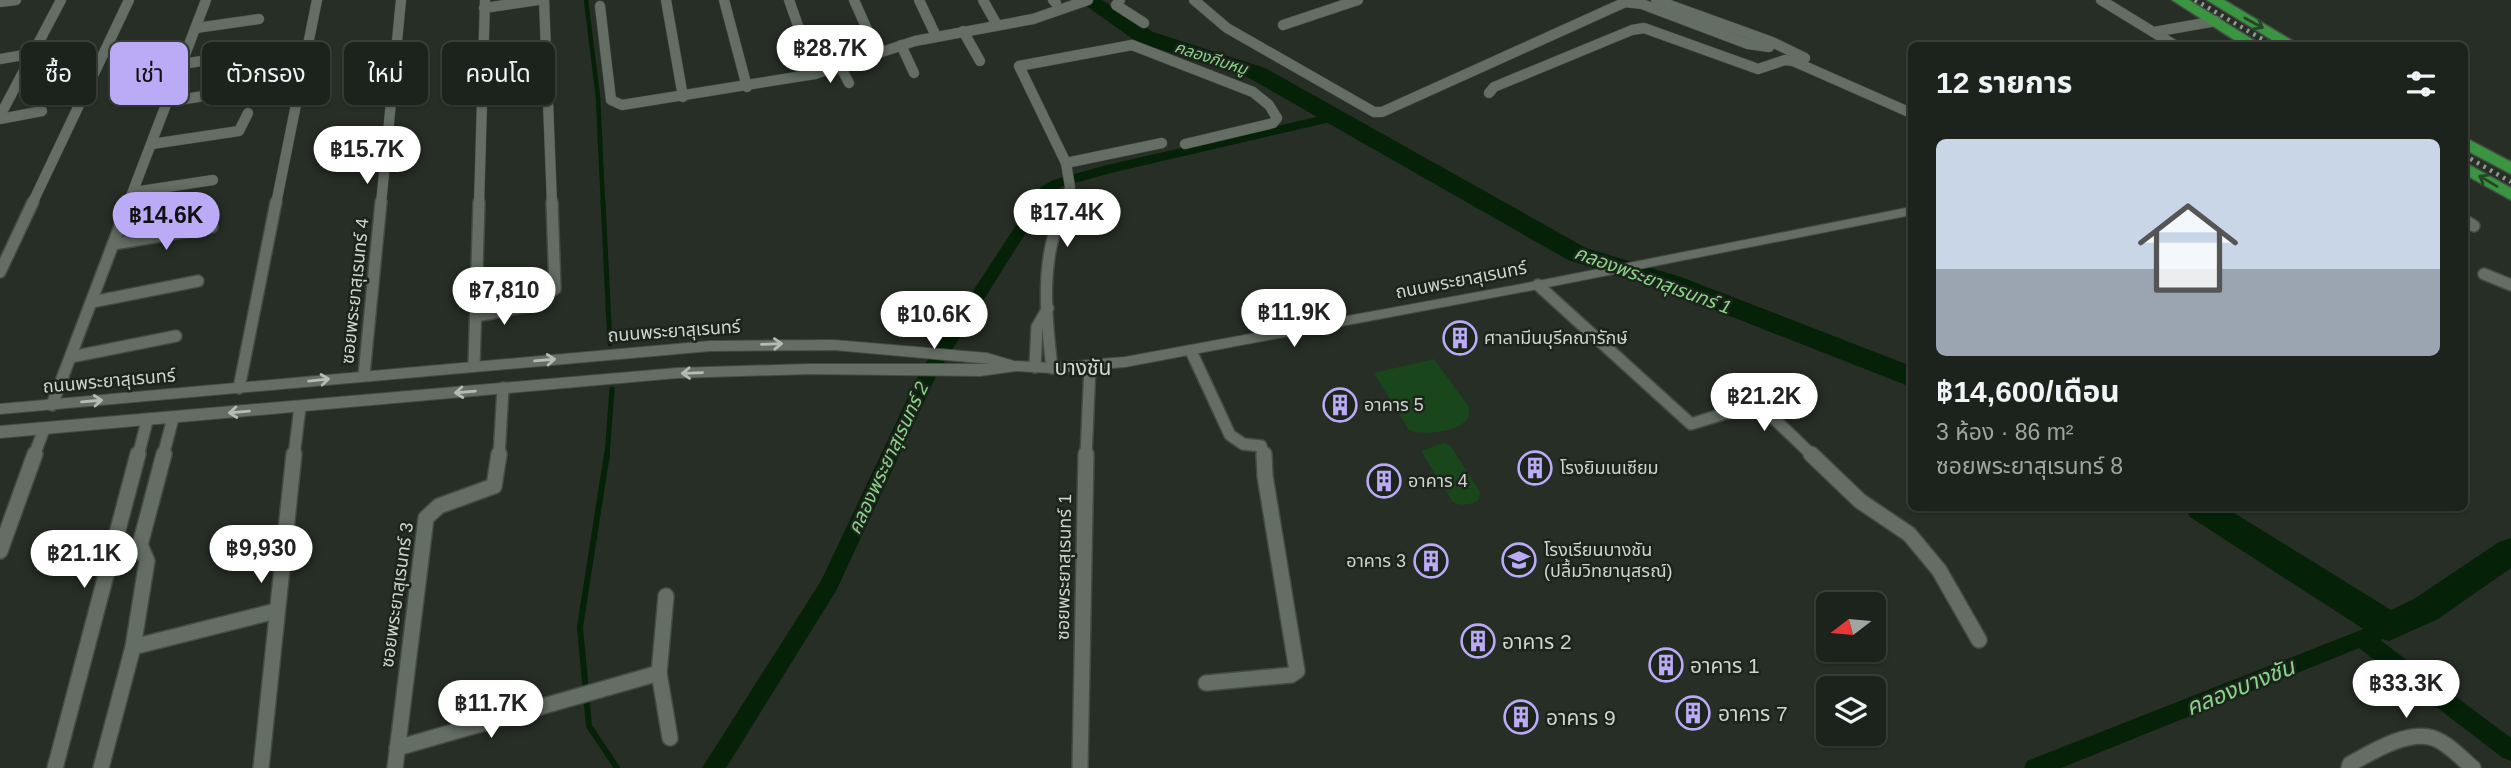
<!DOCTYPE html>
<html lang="th">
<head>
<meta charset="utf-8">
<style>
	:root { --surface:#1c221c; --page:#292f29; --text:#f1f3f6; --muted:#a0a4a3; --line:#3a3f3b; --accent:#bbaaf6 }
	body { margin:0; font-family:Helvetica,"Noto Sans Thai",sans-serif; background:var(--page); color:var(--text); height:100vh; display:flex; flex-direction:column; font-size:26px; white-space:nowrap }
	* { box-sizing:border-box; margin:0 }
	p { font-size:23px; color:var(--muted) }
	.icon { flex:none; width:38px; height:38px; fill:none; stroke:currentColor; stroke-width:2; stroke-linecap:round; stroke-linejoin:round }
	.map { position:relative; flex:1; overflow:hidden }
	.drawer { position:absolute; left:1908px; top:42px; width:560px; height:469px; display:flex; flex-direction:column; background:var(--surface); border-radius:10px; box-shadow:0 2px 5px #0004,0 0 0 2px var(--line) }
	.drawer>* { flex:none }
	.guide { position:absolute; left:21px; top:42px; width:665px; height:63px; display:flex; gap:14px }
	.needle { width:46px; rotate:254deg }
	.tools { position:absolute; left:1816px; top:592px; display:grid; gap:14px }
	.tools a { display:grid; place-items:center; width:70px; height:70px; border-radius:10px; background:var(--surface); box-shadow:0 2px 5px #0004,0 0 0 2px var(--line); font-size:35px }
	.price { position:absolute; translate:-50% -60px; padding:0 16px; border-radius:24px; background:#fff; color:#222; font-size:23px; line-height:46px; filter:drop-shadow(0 2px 4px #0008) }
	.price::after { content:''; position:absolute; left:50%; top:42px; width:21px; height:16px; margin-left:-10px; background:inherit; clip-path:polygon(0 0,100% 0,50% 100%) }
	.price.active { background:var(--accent); color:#111 }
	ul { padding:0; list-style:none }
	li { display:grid; align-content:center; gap:14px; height:371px; padding:0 28px }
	li span { display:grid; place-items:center; height:217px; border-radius:10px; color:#555 }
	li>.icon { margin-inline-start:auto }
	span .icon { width:126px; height:126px; fill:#fffc; stroke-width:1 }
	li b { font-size:30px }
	h2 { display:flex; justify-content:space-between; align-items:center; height:84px; padding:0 28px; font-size:30px }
	.pill { padding:0 24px; border-radius:10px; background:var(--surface); box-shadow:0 2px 5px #0004,0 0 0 2px var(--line); font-size:24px; line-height:63px }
	.pill.active { background:var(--accent); color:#111 }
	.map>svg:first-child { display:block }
</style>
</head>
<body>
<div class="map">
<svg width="2511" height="768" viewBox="0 0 2511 768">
	<rect width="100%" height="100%" fill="#262e25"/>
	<!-- green -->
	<g fill="#19471b">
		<path d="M 1434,359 L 1469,407 C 1469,409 1469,416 1468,418 C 1460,432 1422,436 1409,430 L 1374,373 Z"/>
		<path d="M 1443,443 L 1450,445 L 1480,492 L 1479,500 C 1470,505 1460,507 1452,501 L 1421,451 Z"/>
	</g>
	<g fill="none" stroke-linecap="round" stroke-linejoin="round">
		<!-- stream-far2 -->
		<polyline stroke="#052107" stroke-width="4.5" points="586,0 598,97 603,204"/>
		<!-- stream-far1 -->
		<g stroke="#052107" stroke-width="5">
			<polyline points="603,202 610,344"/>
			<polyline points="607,456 612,389"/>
		</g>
		<!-- stream -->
		<polyline stroke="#052107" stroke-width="6" points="607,454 580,627 589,726 617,768"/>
		<!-- canal -->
		<g fill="#052107" fill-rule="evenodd">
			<polygon points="1334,113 1341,117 1339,120 1115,172 1063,186 1051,193 938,372 836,591 726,768 702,768 821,581 920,372 1041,187 1053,180 1107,165"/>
			<polygon points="2389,619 2396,621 2399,627 2396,633 2380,640 2511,738 2511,761 2503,758 2359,648 2061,768 2024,768 2027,761"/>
		</g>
		<!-- river -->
		<g fill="#052107" fill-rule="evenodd">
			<polygon points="1078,0 1102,0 1153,32 1265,68 1586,248 1681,277 1911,366 1911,387 1661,289 1568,260 1249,78 1137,42"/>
			<polygon points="2186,508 2226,508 2391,610 2414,599 2499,542 2511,538 2511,568 2438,619 2389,641 2376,637 2190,517"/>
		</g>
		<defs>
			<g id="minor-far2">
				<polyline points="544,0 552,204"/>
				<polyline points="666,0 683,97"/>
				<polyline points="724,0 747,87"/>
				<polyline points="789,0 815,74"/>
				<polyline points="854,0 878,54"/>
				<polyline points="919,0 936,36"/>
				<polyline points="983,0 997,25"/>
				<polyline points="1053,0 1056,3"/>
				<polyline points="1120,0 1116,5 1144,23"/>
				<polyline points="1194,0 1227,28 1374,112 1382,112 1630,0"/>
				<polyline points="1656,0 1772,42 1805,58"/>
				<polyline points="2101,0 2176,46"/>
				<polyline points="0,2 16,0"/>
				<polyline points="1625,2 1642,4 1748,44 1769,47"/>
				<polyline points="600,6 611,100 622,105 815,74 915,41 1033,19 1088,0"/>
				<polyline points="484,8 538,0"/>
				<polyline points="1283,25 1358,0"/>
				<polyline points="196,28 259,19"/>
				<polyline points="963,31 980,61"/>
				<polyline points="2154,32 2216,21"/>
				<polyline points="901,45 914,73"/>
				<polyline points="0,59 35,53"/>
				<polyline points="182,64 248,54"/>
				<polyline points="840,66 849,83"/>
				<polyline points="1489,93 1494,87 1632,30 1644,28 1758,69 1785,60 1793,61 1911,113"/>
				<polyline points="168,102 227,92"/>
				<polyline points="0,116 61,0"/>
				<polyline points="0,119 42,111"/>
				<polyline points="1162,143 1066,163 1019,66 1132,45 1253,92 1269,105 1277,118 1273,123 1185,144"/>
				<polyline points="152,144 239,131 248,113"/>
				<polyline points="1066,163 1070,187 1067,204"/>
				<polyline points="134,192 213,180"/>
				<polyline points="32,204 129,0"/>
				<polyline points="128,204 206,0"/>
				<polyline points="276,204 317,0"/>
				<polyline points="381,204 401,0"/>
				<polyline points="479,204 485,0"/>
			</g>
			<g id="minor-far1">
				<polyline points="2464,220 2474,226"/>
				<polyline points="114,244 212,227"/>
				<polyline points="0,272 33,202"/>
				<polyline points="2484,274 2511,285"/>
				<polyline points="1538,285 1691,424 1746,407 1766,411 1813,456"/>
				<polyline points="92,302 198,281"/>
				<polyline points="476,316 529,306 555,289 552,202"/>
				<polyline points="1191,351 1230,435 1243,444 1261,446 1264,456"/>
				<polyline points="71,357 176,336"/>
				<polyline points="474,366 479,202"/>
				<polyline points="1035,367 1037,327 1048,308"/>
				<path d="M 1052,368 C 1047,326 1042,279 1053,238 C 1056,225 1063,214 1067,202"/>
				<polyline points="364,375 381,202"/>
				<polyline points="239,388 276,202"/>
				<polyline points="52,405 129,202"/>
				<polyline points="34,456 44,429"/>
				<polyline points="138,456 147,421"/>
				<polyline points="163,456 173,418"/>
				<polyline points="294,456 300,407"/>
				<polyline points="499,456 503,388"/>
				<polyline points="1086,456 1090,366"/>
			</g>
			<g id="minor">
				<polyline points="1811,454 1860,501 1909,534 1939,570 1979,640"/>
				<polyline points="0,551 35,454"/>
				<polyline points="133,647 276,611"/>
				<polyline points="659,673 670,738"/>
				<polyline points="1206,683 1291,675 1297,671 1265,476 1264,454"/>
				<polyline points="397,748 659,673 666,596"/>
				<polyline points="55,768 138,454"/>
				<polyline points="101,768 133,647 147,561 140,545 164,454"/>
				<polyline points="261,768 294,454"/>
				<polyline points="395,768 426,518 439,506 494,486 499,454"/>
				<polyline points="1080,768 1086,454"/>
				<path d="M 2349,768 L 2350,764 C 2372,752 2407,730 2433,738 C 2448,743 2461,758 2473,768"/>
			</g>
			<polygon id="tertiary" points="1911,207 1911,215 1538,289 1125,367 1052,373 1016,371 980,376 809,374 677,378 0,438 0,426 677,368 809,364 991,364 834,350 710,351 0,414 0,404 710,341 834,340 987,353 1014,361 1052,363 1125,357 1538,281"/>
			<g id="trunk">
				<polygon points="2172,0 2189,0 2263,46 2244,46"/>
				<polygon points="2207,0 2224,0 2301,46 2282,46"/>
				<polygon points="2464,137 2511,162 2511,174 2464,149"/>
				<polygon points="2464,162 2511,188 2511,200 2464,174"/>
			</g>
		</defs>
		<!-- minor-far2 casing -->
		<use href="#minor-far2" stroke="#444b44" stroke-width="11"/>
		<!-- minor-far1 casing -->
		<use href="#minor-far1" stroke="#444b44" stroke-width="14"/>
		<!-- minor casing -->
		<use href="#minor" stroke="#444b44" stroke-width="18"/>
		<!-- tertiary casing -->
		<use href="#tertiary" stroke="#444b44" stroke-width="2"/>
		<!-- trunk casing -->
		<use href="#trunk" stroke="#444b44" stroke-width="3"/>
		<!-- minor-far2 -->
		<use href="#minor-far2" stroke="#646e64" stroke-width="10"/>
		<!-- minor-far1 -->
		<use href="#minor-far1" stroke="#646e64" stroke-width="11"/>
		<!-- minor -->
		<use href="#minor" stroke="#646e64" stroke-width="15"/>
		<!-- tertiary -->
		<use href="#tertiary" fill="#646e64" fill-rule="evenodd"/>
		<!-- trunk -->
		<use href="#trunk" fill="#3a9541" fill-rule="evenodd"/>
		<!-- rail -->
		<g stroke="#929992" stroke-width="4.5" stroke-dasharray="2.5 5" stroke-linecap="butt">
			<polyline points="2195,0 2274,46"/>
			<polyline points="2464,155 2511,182"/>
		</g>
	</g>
	<!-- one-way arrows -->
	<defs><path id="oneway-shaft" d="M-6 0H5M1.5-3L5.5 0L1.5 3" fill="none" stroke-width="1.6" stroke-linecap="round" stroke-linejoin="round" transform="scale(1.75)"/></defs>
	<g stroke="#254627">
		<use href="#oneway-shaft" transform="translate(2254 23) rotate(29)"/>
		<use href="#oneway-shaft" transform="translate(2488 181) rotate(-149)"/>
	</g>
	<g stroke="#b5bbb5">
		<use href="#oneway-shaft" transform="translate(772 344) rotate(-2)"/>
		<use href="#oneway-shaft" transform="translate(545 360) rotate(-5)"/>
		<use href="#oneway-shaft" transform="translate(692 373) rotate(178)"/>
		<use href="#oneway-shaft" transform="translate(319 380) rotate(-6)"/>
		<use href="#oneway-shaft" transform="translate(465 392) rotate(175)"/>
		<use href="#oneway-shaft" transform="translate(92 401) rotate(-5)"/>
		<use href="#oneway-shaft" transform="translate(239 412) rotate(175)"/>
	</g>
	<!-- icons -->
	<defs>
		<symbol id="building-ring" viewBox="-11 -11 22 22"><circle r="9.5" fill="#1c241c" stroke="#bbaaf6" stroke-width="1.5"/><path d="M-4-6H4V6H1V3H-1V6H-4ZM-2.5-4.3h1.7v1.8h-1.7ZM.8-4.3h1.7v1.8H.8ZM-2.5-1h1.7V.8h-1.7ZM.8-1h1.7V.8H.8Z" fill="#bbaaf6"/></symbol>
		<symbol id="school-ring" viewBox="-11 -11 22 22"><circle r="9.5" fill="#1c241c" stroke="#bbaaf6" stroke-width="1.5"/><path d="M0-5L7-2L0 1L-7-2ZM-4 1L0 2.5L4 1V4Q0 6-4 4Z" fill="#bbaaf6"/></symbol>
	</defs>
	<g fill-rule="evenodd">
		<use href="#building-ring" x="1441" y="319" width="38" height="38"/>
		<use href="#building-ring" x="1321" y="386" width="38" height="38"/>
		<use href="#building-ring" x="1516" y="449" width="38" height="38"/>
		<use href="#building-ring" x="1365" y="462" width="38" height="38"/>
		<use href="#school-ring" x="1500" y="541" width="38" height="38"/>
		<use href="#building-ring" x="1412" y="542" width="38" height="38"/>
		<use href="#building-ring" x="1459" y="622" width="38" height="38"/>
		<use href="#building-ring" x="1647" y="646" width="38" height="38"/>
		<use href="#building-ring" x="1674" y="694" width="38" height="38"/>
		<use href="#building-ring" x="1502" y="698" width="38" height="38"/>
	</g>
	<g text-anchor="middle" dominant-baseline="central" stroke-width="5" stroke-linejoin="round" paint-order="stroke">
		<!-- far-water labels -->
		<g font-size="16" font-style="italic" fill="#8ad48a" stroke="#1c241c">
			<text transform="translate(1211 58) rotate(18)">คลองกีบหมู</text>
		</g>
		<!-- street labels -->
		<g font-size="18" fill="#d0d5d0" stroke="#1c241c">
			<text transform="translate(1461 280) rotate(-11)">ถนนพระยาสุเรนทร์</text>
			<text transform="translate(355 291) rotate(-84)">ซอยพระยาสุเรนทร์ 4</text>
			<text transform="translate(674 331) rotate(-4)">ถนนพระยาสุเรนทร์</text>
			<text transform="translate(109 381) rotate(-5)">ถนนพระยาสุเรนทร์</text>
			<text transform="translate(1064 567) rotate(-89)">ซอยพระยาสุเรนทร์ 1</text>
			<text transform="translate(397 595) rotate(-82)">ซอยพระยาสุเรนทร์ 3</text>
		</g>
		<!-- poi labels -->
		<g font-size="18" fill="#d0d5d0" stroke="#1c241c" text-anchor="start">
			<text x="1484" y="338">ศาลามีนบุรีคณารักษ์</text>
			<text x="1364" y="405">อาคาร 5</text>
			<text x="1560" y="468">โรงยิมเนเซียม</text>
			<text x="1408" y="481">อาคาร 4</text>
			<text x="1544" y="550">โรงเรียนบางชัน<tspan x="1544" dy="21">(ปลื้มวิทยานุสรณ์)</tspan></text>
			<text x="1406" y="561" text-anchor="end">อาคาร 3</text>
		</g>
		<!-- water labels -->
		<g font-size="19" font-style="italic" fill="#8ad48a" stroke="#1c241c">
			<text transform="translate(1653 280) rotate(20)">คลองพระยาสุเรนทร์ 1</text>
			<text transform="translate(888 458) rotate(-65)">คลองพระยาสุเรนทร์ 2</text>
		</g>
		<!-- quarter labels -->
		<g font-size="21" fill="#d1dbd0" stroke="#1c241c">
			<text x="1083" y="367">บางชัน</text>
		</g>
		<!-- near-poi labels -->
		<g font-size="21" fill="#d0d5d0" stroke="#1c241c" text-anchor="start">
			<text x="1502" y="641">อาคาร 2</text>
			<text x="1690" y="665">อาคาร 1</text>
			<text x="1718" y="713">อาคาร 7</text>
			<text x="1546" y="717">อาคาร 9</text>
		</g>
		<!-- near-water labels -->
		<g font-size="23" font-style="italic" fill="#8ad48a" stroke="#1c241c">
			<text transform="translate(2240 687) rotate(-22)">คลองบางชัน</text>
		</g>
	</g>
</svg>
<div class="tools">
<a><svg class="needle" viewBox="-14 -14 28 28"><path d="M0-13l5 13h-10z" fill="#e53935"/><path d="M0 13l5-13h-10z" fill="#a0a4a3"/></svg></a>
<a><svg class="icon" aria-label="layers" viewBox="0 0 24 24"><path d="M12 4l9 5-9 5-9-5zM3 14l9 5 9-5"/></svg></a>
</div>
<b class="price" style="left:830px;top:85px">฿28.7K</b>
<b class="price" style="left:367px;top:186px">฿15.7K</b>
<b class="price" style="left:1067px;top:249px">฿17.4K</b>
<b class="price active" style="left:166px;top:252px">฿14.6K</b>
<b class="price" style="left:504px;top:327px">฿7,810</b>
<b class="price" style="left:1294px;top:349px">฿11.9K</b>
<b class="price" style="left:934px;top:351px">฿10.6K</b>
<b class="price" style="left:1764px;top:433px">฿21.2K</b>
<b class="price" style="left:261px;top:585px">฿9,930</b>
<b class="price" style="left:84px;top:590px">฿21.1K</b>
<b class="price" style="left:2406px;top:720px">฿33.3K</b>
<b class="price" style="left:491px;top:740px">฿11.7K</b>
<div class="guide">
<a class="pill">ซื้อ</a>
<a class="pill active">เช่า</a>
<a class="pill">ตัวกรอง</a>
<a class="pill">ใหม่</a>
<a class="pill">คอนโด</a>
</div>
<section class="drawer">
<h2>12 รายการ<svg class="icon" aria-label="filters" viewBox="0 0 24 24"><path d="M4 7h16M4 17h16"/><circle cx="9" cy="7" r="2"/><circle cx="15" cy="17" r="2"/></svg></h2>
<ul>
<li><span style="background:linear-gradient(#c9d6e8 60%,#9aa5b1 0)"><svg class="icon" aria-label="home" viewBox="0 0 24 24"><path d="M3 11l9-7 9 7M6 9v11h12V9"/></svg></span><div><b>฿14,600/เดือน</b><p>3 ห้อง · 86 m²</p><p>ซอยพระยาสุเรนทร์ 8</p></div></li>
</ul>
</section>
</div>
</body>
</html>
